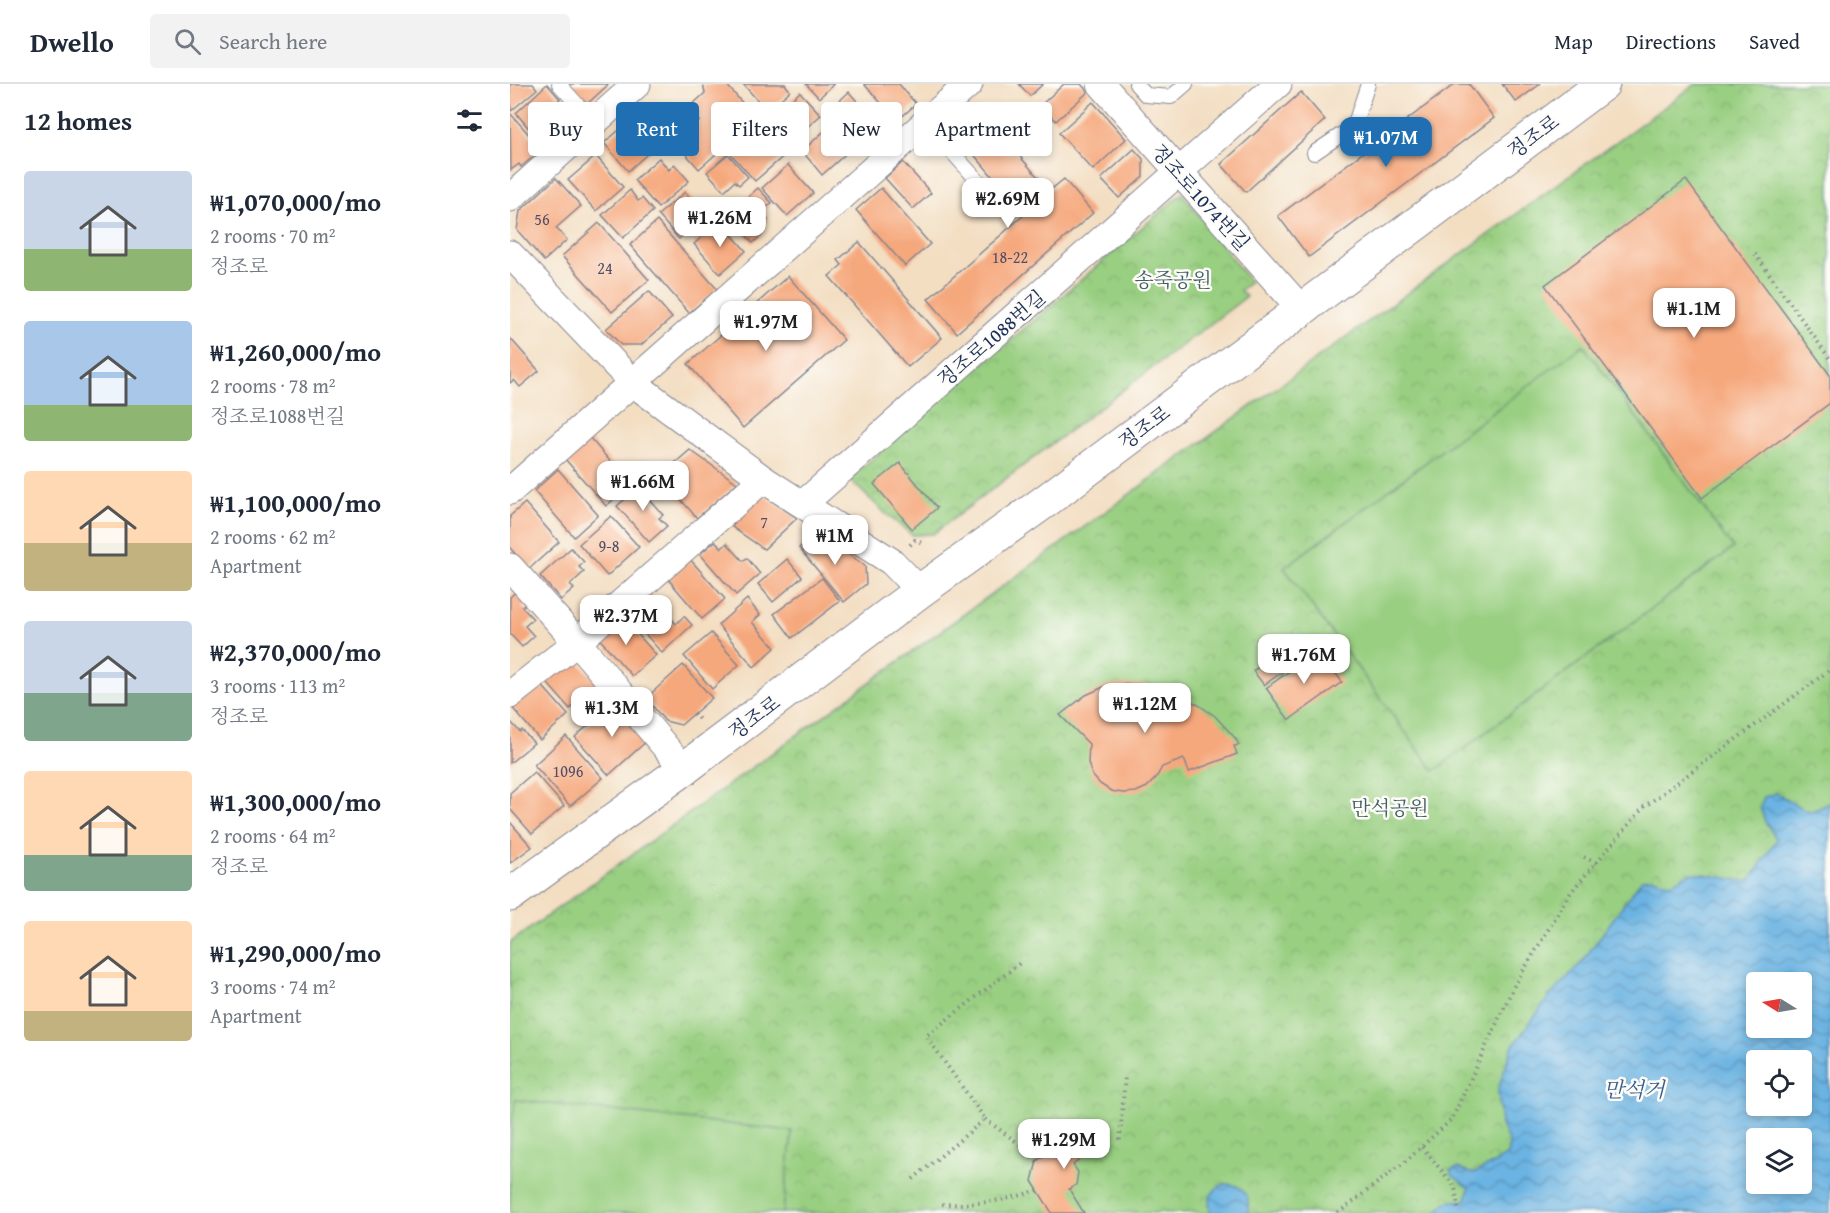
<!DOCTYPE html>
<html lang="en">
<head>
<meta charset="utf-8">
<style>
	:root { --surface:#fff; --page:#f2f2f3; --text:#1f2937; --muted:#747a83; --line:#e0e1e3; --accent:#1f6fb2 }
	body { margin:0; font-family:"Gentium Book Plus","Noto Serif KR",serif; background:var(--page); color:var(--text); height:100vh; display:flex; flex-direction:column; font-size:22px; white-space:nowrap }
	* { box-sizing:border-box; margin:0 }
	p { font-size:20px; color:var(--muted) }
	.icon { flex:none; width:33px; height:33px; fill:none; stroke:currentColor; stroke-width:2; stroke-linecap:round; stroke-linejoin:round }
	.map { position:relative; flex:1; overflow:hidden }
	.side { display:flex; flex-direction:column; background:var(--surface); width:510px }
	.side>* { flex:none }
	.banner { position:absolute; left:18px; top:18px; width:570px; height:54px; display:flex; gap:12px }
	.needle { width:39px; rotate:281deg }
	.tools { position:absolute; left:1236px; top:888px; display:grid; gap:12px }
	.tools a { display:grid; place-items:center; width:66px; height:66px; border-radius:6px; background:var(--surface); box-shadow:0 3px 9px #0003; font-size:30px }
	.price { position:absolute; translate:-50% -51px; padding:0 14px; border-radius:12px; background:#fff; color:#222; font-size:20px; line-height:39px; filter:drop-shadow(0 2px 3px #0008) }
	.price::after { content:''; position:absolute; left:50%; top:36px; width:18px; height:14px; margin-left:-9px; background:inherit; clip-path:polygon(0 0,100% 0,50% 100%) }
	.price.on { background:var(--accent); color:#fff }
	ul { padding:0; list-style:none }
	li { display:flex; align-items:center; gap:18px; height:150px; padding:0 24px }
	li span { display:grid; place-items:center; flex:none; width:168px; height:120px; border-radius:6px; color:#555 }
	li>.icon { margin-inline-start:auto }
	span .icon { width:72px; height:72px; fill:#fffc; stroke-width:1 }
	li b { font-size:26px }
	h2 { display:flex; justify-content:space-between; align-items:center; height:72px; padding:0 24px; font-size:26px }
	.tag { padding:0 21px; border-radius:6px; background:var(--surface); box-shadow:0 3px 9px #0003; font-size:21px; line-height:54px }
	.tag.on { background:var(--accent); color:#fff }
	header { display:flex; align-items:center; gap:36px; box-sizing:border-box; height:84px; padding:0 30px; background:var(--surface); border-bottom:2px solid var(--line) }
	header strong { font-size:28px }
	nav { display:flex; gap:33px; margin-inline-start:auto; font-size:21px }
	.search { width:420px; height:54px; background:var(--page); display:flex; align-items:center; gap:15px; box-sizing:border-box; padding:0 21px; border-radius:6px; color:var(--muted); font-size:22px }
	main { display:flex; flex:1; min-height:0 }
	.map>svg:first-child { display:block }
</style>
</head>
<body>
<header>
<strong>Dwello</strong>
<div class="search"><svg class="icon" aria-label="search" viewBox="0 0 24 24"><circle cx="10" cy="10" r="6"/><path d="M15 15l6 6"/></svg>Search here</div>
<nav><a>Map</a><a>Directions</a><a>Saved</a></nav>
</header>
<main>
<section class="side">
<h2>12 homes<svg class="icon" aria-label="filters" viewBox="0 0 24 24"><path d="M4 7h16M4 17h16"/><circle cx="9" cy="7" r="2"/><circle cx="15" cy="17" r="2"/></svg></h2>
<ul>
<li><span style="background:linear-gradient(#c9d6e8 65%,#8fb573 0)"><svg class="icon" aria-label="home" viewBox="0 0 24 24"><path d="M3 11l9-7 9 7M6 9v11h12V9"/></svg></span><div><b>₩1,070,000/mo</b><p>2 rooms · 70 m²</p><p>정조로</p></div></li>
<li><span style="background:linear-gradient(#a9c7e8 70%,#8fb573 0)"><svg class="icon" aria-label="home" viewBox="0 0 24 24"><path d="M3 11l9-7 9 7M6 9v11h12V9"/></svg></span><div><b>₩1,260,000/mo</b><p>2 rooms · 78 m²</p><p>정조로1088번길</p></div></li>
<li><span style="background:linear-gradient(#ffd9b3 60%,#c2b280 0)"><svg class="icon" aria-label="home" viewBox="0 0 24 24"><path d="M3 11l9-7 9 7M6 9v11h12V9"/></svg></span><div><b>₩1,100,000/mo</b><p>2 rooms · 62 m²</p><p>Apartment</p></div></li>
<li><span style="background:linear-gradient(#c9d6e8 60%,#7fa58c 0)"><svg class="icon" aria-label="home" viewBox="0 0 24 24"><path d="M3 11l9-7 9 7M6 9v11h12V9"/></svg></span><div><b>₩2,370,000/mo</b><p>3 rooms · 113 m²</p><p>정조로</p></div></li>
<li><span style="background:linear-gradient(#ffd9b3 70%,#7fa58c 0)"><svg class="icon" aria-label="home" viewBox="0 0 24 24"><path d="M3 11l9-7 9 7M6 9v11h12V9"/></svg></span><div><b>₩1,300,000/mo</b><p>2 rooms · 64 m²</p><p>정조로</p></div></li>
<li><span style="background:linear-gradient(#ffd9b3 75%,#c2b280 0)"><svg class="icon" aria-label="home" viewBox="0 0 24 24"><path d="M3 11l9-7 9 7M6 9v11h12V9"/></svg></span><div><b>₩1,290,000/mo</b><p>3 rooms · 74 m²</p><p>Apartment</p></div></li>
</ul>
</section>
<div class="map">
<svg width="1320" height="1129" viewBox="0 0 1320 1129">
	<defs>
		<pattern id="park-crowns" width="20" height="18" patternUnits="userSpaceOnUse" patternTransform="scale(1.5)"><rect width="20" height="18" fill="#99cf81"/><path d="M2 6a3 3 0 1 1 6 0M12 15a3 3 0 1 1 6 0" fill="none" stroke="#83b272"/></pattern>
		<pattern id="water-waves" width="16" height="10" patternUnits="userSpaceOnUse" patternTransform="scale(1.5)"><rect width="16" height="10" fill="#6bb3e2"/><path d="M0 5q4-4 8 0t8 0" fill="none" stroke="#5792ba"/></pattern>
	</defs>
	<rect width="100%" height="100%" fill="#fdfcf7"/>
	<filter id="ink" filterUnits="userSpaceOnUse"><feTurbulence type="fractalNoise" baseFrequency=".0167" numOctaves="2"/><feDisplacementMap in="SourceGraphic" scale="12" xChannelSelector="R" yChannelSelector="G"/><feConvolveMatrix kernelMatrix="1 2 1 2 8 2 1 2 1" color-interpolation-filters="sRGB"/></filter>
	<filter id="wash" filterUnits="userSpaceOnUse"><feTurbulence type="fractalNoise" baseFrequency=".008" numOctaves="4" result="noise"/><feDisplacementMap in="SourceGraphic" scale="24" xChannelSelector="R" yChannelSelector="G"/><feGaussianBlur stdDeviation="1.35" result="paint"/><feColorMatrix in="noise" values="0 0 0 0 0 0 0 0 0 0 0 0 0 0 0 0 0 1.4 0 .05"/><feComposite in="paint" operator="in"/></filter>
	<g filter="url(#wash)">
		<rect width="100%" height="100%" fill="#f3dec2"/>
		<!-- park -->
		<g fill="url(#park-crowns)" stroke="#5a7f70" stroke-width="1.5" fill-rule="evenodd">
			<path d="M 1186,0 L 1320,0 L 1320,1129 L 0,1129 L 0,859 ZM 1246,898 L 1292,898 L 1292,944 L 1246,944 ZM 1246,976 L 1292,976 L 1292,1022 L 1246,1022 ZM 1246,1054 L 1292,1054 L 1292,1100 L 1246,1100 Z"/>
			<polygon points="672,109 740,198 730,206 736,213 423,450 402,451 375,429 339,395"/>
		</g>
		<!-- pitch -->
		<g fill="#99cf81" stroke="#5a7f70" stroke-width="1.5">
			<polygon points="1073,261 1223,464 924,687 774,484"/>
			<polygon points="5,1016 282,1047 273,1129 0,1129 0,1062"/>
		</g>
		<!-- water -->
		<g fill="url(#water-waves)" stroke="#4371a0" stroke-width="1.5" fill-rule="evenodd">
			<path d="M 1266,709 C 1275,713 1292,727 1301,727 C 1307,726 1315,721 1320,719 L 1320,1129 L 926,1129 L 936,1118 L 956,1116 L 959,1104 L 942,1091 L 941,1086 L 948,1084 L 963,1090 L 979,1082 L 997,1071 L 999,1059 L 991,1041 L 988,1005 L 1002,963 L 1039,913 L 1072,878 L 1132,795 L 1143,794 L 1161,799 L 1180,789 L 1194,790 L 1239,798 L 1267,755 L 1256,740 L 1250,723 L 1254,713 ZM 1246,898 L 1292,898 L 1292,944 L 1246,944 ZM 1246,976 L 1292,976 L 1292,1022 L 1246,1022 ZM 1246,1054 L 1292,1054 L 1292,1100 L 1246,1100 Z"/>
			<path d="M 715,1100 C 732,1100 742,1112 737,1129 L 701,1129 C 696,1115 702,1105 715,1100 Z"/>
		</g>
		<g id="blocks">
			<!-- building -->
			<g fill="#f6a87d">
				<polygon points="0,0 23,0 27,5 1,27"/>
				<polygon points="37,0 50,15 46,18 56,30 45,39 51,45 33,61 6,29"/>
				<polygon points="58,0 99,0 76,21"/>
				<polygon points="193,0 216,0 246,35 189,85 154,45 173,29 181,37 189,38 189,29 182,21 195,9"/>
				<polygon points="233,0 275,0 280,7 257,27"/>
				<polygon points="296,0 324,0 309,14"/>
				<polygon points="354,0 389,0 406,20 387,37"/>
				<polygon points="509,0 533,0 520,12"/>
				<polygon points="554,0 571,0 578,8 546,37 531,21"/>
				<polygon points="945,0 959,0 984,34 799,173 768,132"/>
				<polygon points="992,0 1030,0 1006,18"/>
				<polygon points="290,8 311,31 287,52 267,28"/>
				<polygon points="339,8 372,46 352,64 319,26"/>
				<polygon points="791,8 815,36 736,108 711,80"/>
				<polygon points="583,18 616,55 583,86 549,49"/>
				<polygon points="0,29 29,62 24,67 26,70 11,83 9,80 1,86"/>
				<polygon points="473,30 533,99 526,105 533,112 554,95 583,129 447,249 418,215 515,130 448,52"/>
				<polygon points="124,39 145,63 118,87 94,59 114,42 117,45"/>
				<polygon points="321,41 341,65 312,91 292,67"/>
				<polygon points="252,43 276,70 245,97 221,70"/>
				<polygon points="624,65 633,75 633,93 609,114 591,95"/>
				<polygon points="218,70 238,93 229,101 225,97 214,107 197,88"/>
				<polygon points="86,72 113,103 86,127 58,96"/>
				<polygon points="149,74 159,86 164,80 179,97 148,124 124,96"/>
				<polygon points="393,78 421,109 403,125 375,94"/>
				<polygon points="278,81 303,109 277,132 252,104"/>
				<polygon points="46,94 71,122 46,144 57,156 34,177 7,146 10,127"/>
				<polygon points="1176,96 1320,291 1320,319 1192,414 1035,201"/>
				<polygon points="248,104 262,119 251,128 258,136 247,145 252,151 243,159 218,131"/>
				<polygon points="371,104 420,160 395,182 346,126"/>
				<polygon points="120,106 128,117 132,114 143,127 113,154 92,131"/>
				<polygon points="175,108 195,131 169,155 148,131"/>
				<polygon points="147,137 207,205 179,229 120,161"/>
				<polygon points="210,137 236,167 210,190 184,160"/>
				<polygon points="89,139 139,196 102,228 52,172"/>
				<polygon points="349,158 432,254 398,283 319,192 332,181 328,176"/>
				<polygon points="278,192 334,256 233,344 178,280"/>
				<polygon points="139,207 162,234 131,261 111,261 96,245"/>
				<polygon points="0,254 29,287 10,303 4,296 0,299"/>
				<polygon points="79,353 121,401 96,422 55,375"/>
				<polygon points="180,366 227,399 187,434 150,392"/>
				<polygon points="390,379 427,424 402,445 364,400"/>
				<polygon points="48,385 88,431 64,453 24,407"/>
				<polygon points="136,397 147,410 140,416 153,431 149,434 157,442 139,458 107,422"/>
				<polygon points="247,407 287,434 254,465 222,443"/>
				<polygon points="15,419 49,458 19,485 0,464 0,432"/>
				<polygon points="101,432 129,463 97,492 69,460"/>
				<polygon points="307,448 355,482 356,500 334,518 289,464"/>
				<polygon points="205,457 212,464 217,459 233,477 237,474 250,490 226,511 190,470"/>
				<polygon points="61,464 74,478 69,483 74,488 60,501 64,505 51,516 30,492"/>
				<polygon points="179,474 215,515 192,535 157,494"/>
				<polygon points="277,475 292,493 263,518 248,500"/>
				<polygon points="312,494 330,517 282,554 264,530"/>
				<polygon points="7,507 17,518 12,523 23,535 15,542 24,552 12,563 0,550 0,513"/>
				<polygon points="141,511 166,540 174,532 182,541 152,569 118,531"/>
				<polygon points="237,515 250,531 242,538 265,564 244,583 208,541"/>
				<polygon points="111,531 146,571 122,592 87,552"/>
				<polygon points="201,549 229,581 202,605 174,572"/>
				<polygon points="809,566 832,598 779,636 756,604"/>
				<polygon points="762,573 772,588 754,601 743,587"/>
				<polygon points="63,574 89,599 60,625 31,592"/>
				<polygon points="173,581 202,614 171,641 155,637 136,614"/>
				<polygon points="29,598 58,631 30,656 0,621"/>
				<polygon points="628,600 658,606 687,620 705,632 725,654 729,661 724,662 727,670 679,688 674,675 652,683 646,694 637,703 626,708 613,709 601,707 590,700 582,691 578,679 579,660 550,631 576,611 598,601"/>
				<polygon points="106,617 139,655 99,691 65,653"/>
				<polygon points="0,637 10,648 12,646 24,659 0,679"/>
				<polygon points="56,652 93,694 60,722 24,681"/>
				<polygon points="24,688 54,722 22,750 0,725 0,709"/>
				<polygon points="0,738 22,763 0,779"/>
				<polygon points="575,1038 592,1059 563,1081 568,1088 566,1101 559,1105 574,1129 542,1129 522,1097 527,1077"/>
			</g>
		</g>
	</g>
	<g filter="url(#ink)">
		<use href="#blocks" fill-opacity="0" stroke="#878690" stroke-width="1.5"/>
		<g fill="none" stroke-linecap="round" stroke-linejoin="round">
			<defs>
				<g id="service">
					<polyline points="49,0 84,39"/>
					<polyline points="626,0 636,11 661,13 676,0"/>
					<polyline points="416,39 485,116"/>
					<polyline points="804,69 844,42 858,0"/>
				</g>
				<g id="minor">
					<polyline points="591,0 792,226"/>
					<polyline points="0,114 127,0"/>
					<polyline points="0,170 123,299 253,395 382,478 410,507"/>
					<polyline points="0,407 459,0"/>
					<polyline points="293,420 768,0"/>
					<polyline points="0,483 67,558 174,685"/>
					<polyline points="0,611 67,558 253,395"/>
				</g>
				<polyline id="tertiary" points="0,811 174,685 410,507 537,416 1093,0"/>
			</defs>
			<!-- service casing -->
			<use href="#service" stroke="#878690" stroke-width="16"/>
			<!-- minor casing -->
			<use href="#minor" stroke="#878690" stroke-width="29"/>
			<!-- tertiary casing -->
			<use href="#tertiary" stroke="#878690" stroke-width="35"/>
			<!-- path -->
			<g stroke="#878690" stroke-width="4" stroke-dasharray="1.5 4.5" stroke-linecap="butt">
				<polyline points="1245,170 1320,275"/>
				<polyline points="400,461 405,456 414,460"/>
				<polyline points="184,629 190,637"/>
				<polyline points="1074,773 1086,779"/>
				<polyline points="475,1035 515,1064 527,1077"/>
				<polyline points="610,1056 615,992"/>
				<polyline points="912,1063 945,1103 949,1129"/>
				<polyline points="403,1095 475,1035 416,952 510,879"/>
				<path d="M 432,1120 C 466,1121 496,1117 528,1106"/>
				<polyline points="828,1129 896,1077 942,1035 1004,902 1061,808 1134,723 1320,586"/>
			</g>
			<!-- service -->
			<use href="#service" stroke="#fff" stroke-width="14"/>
			<!-- minor -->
			<use href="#minor" stroke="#fff" stroke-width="27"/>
			<!-- tertiary -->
			<use href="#tertiary" stroke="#fff" stroke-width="33"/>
		</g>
	</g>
	<g text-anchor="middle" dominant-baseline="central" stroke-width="5" stroke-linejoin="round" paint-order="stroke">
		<!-- number labels -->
		<g font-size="16" fill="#524d66">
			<text x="32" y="135">56</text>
			<text x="500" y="173">18-22</text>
			<text x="95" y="184">24</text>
			<text x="254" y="438">7</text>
			<text x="99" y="462">9-8</text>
			<text x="58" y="687">1096</text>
		</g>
		<!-- street labels -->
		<g font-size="20" fill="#1b2f5e" stroke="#fdfcf7">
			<text transform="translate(1023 52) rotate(-37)">정조로</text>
			<text transform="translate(691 113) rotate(48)">정조로1074번길</text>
			<text transform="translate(481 254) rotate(-41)">정조로1088번길</text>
			<text transform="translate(634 343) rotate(-37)">정조로</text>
			<text transform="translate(244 633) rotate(-37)">정조로</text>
		</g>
		<!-- park labels -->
		<g font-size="20" fill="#415f68" stroke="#fdfcf7">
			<text x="663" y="195">송죽공원</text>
			<text x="880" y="723">만석공원</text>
		</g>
		<!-- water labels -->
		<g font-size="21" font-style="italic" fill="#375d8c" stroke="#fdfcf7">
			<text x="1124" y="1005">만석거</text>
		</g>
	</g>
</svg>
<div class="tools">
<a><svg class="needle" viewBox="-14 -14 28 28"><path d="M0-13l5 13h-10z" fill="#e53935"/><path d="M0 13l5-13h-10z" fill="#747a83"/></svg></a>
<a><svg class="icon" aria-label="locate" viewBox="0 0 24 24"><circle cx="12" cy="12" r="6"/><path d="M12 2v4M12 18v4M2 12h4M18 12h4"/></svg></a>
<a><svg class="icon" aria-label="layers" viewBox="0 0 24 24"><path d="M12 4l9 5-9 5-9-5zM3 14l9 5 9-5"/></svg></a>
</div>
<b class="price on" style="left:876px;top:84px">₩1.07M</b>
<b class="price" style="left:498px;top:145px">₩2.69M</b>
<b class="price" style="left:210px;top:164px">₩1.26M</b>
<b class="price" style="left:1184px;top:255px">₩1.1M</b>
<b class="price" style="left:256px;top:268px">₩1.97M</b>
<b class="price" style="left:133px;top:428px">₩1.66M</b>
<b class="price" style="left:325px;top:482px">₩1M</b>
<b class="price" style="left:116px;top:562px">₩2.37M</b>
<b class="price" style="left:794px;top:601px">₩1.76M</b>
<b class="price" style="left:635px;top:650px">₩1.12M</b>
<b class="price" style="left:102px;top:654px">₩1.3M</b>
<b class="price" style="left:554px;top:1086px">₩1.29M</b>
<div class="banner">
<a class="tag">Buy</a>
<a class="tag on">Rent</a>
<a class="tag">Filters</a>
<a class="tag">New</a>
<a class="tag">Apartment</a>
</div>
</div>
</main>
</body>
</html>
